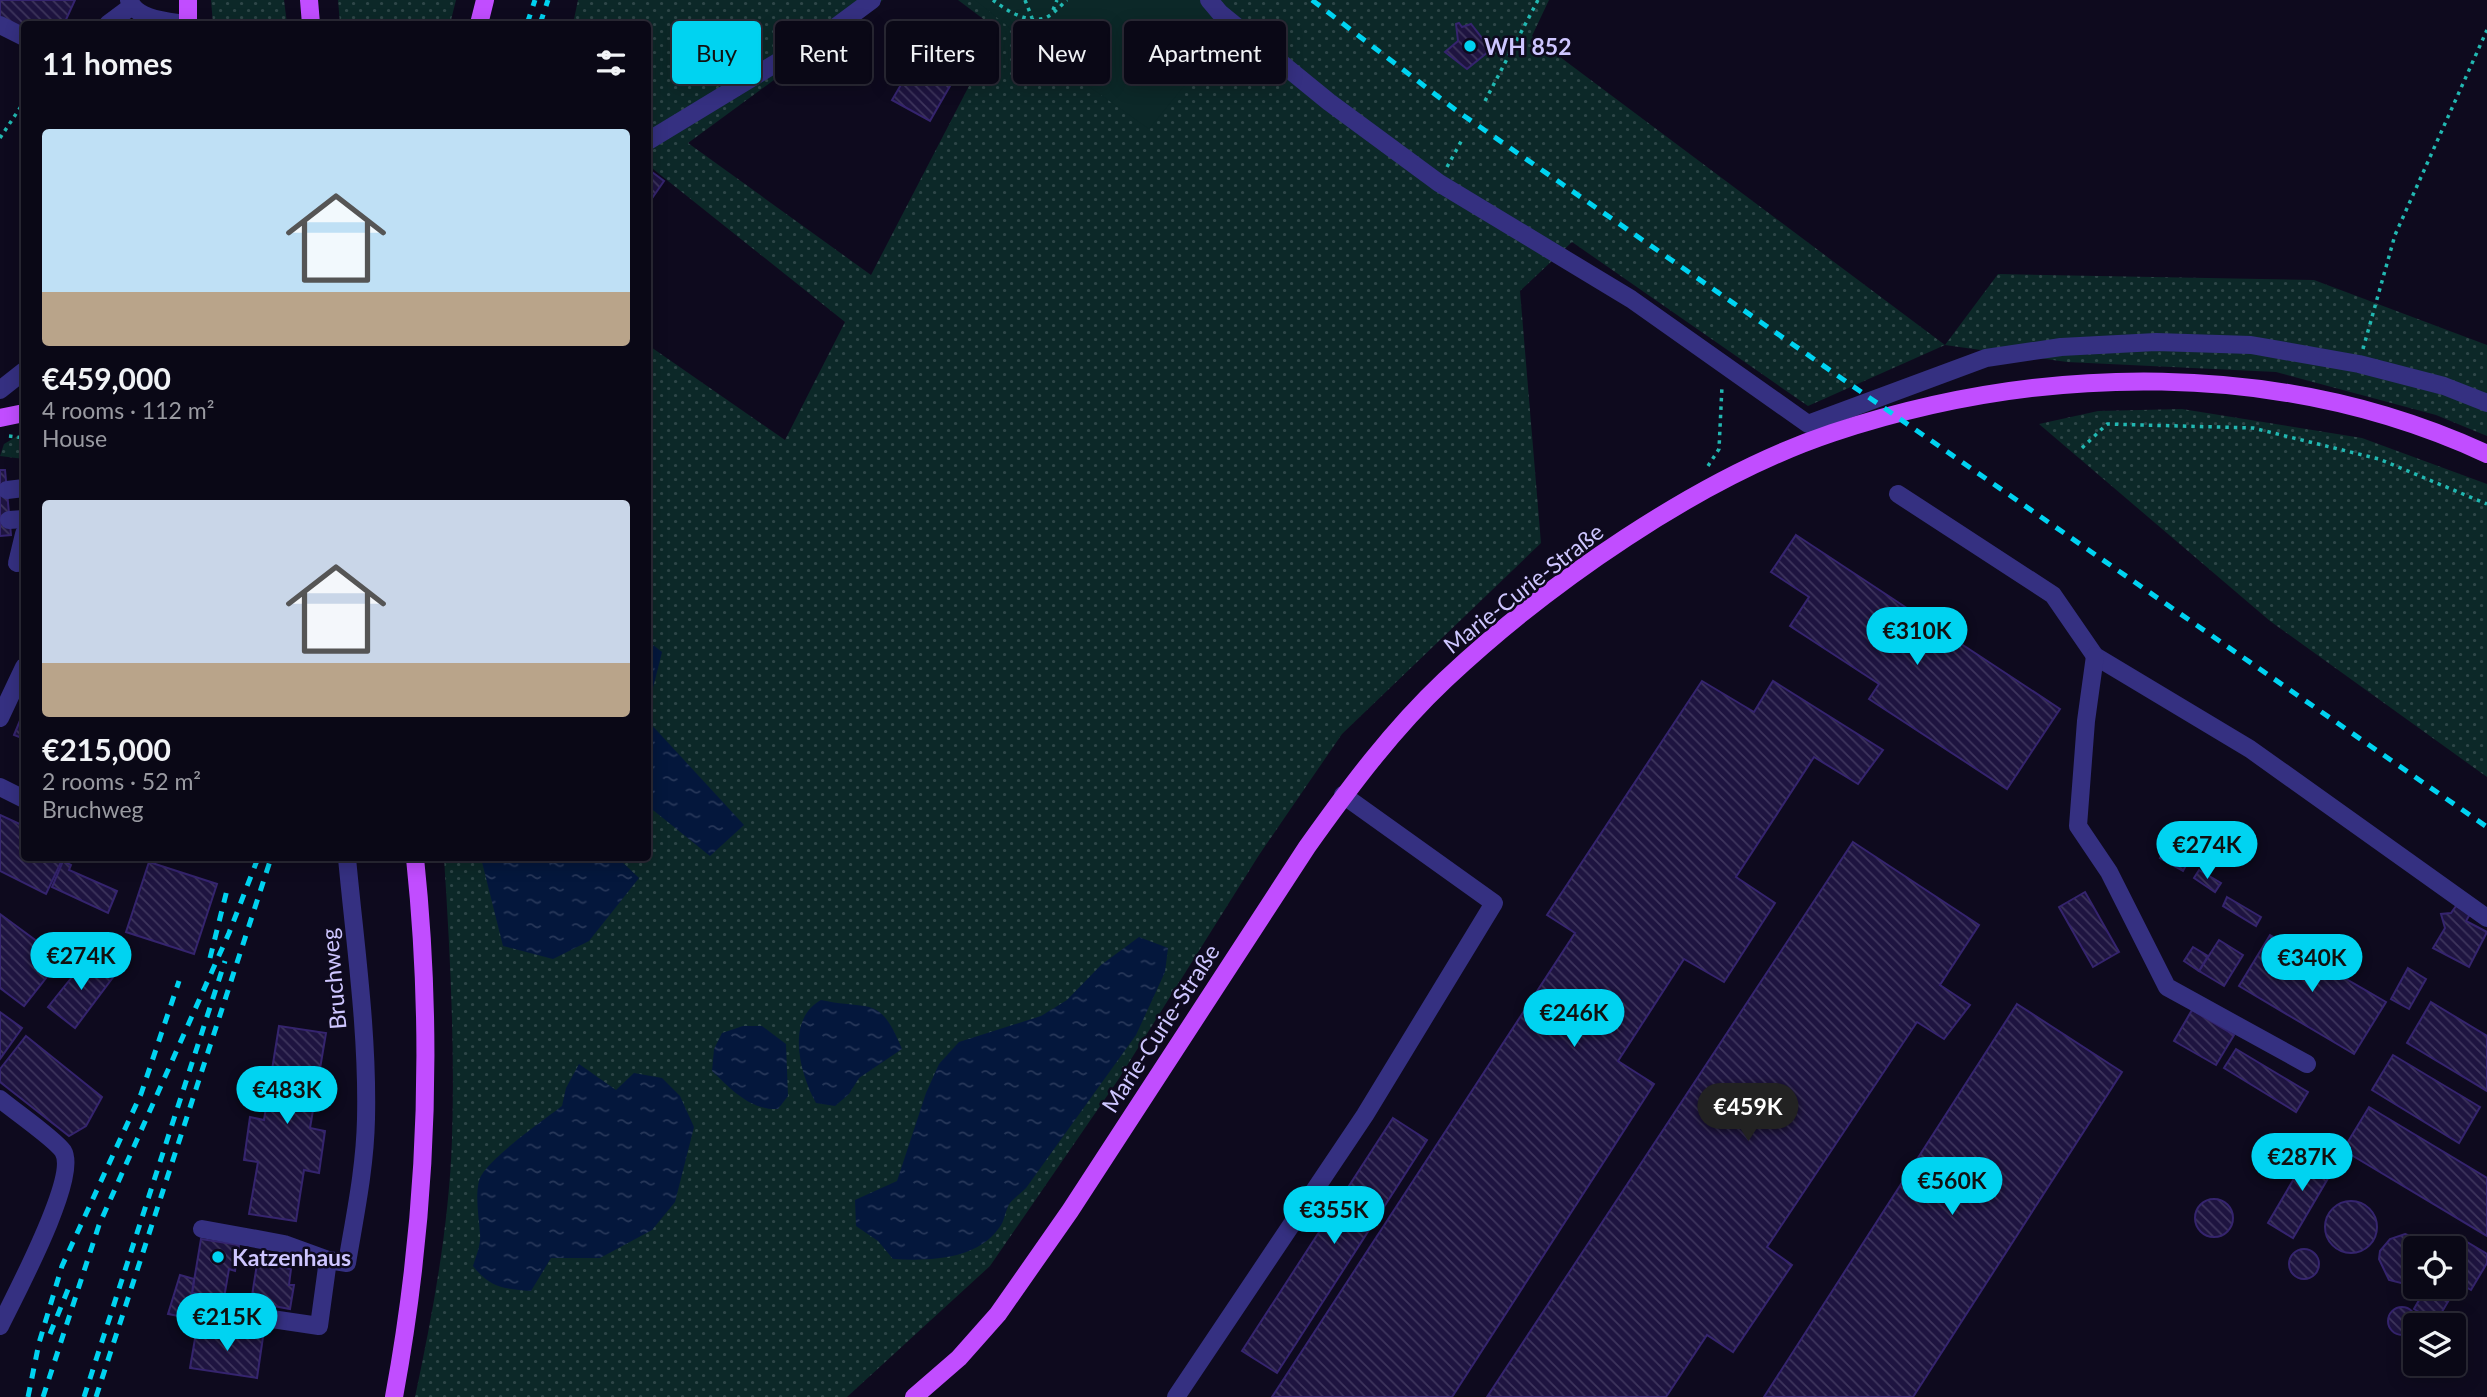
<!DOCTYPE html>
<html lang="en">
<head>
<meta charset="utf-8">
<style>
	:root { --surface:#0a0816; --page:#13111f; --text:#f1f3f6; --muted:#999aa1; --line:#2a2935; --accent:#00d3f1 }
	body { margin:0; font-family:Lato,sans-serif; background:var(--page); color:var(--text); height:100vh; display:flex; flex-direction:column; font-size:26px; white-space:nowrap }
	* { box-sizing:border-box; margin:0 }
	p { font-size:23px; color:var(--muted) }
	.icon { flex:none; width:38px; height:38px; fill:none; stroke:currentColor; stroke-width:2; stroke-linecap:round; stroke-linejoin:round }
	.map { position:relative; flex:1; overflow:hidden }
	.drawer { position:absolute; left:21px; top:21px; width:630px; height:840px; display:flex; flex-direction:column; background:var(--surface); border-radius:7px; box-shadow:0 4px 18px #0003,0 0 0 2px var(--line) }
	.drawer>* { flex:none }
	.top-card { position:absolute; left:672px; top:21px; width:665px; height:63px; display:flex; gap:14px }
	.tools { position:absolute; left:2403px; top:1236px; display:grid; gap:14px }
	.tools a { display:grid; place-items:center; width:63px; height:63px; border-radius:7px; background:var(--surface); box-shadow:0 4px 18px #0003,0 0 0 2px var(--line); font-size:35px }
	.price { position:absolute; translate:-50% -60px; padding:0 16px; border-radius:24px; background:var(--accent); color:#111; font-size:23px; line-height:46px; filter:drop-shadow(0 2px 4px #0008) }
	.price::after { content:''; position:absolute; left:50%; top:42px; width:21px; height:16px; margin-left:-10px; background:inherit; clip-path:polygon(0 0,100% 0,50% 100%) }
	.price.on { background:#222; color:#fff }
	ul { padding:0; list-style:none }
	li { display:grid; align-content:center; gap:14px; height:371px; padding:0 21px }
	li span { display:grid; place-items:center; height:217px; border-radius:7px; color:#555 }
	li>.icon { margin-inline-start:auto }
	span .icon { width:126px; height:126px; fill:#fffc; stroke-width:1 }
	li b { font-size:30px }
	h2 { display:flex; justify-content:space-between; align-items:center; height:84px; padding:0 21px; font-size:30px }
	.chip { padding:0 24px; border-radius:7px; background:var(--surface); box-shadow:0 4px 18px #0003,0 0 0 2px var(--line); font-size:24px; line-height:63px }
	.chip.on { background:var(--accent); color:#111 }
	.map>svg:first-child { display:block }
</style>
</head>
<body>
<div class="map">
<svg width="2487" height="1397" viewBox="0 0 2487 1397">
	<defs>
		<pattern id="grass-dots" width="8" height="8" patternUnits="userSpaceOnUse" patternTransform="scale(1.75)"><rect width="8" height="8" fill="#0c2828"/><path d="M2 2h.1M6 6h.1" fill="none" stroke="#2e4648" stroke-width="1.8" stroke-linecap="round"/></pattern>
		<pattern id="water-ripples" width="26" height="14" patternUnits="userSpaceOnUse" patternTransform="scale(1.75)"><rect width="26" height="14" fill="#04173c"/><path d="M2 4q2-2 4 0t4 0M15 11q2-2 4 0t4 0" fill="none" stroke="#273759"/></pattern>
		<pattern id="building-back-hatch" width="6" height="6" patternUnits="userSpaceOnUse" patternTransform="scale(1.75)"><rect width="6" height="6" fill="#1e1440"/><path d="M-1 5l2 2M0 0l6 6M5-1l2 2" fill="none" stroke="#3e355d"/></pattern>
	</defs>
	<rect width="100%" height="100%" fill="#0e0a1e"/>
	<!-- grass -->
	<g fill="url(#grass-dots)">
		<polygon points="211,0 284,0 287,24 213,24"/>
		<polygon points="338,0 456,0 450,24 340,24"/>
		<path d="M 578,0 L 883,0 L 688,143 L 871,275 L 998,30 L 958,0 L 1549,0 L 1532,36 L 1945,345 L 1998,274 L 2314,280 L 2487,345 L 2487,436 L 2436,415 L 2276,372 L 2067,362 L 1945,345 L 1808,406 L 1572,242 L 1520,291 L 1541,543 L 1342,734 L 1259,855 L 1118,1080 L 990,1266 L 847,1397 L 415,1397 C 433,1312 449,1226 452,1139 C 455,1046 450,951 444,858 L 648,858 L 648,345 L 785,440 L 845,322 L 648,165 L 648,24 L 573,24 Z"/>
		<polygon points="2182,409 2362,438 2487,484 2487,777 2270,621 2039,424 2098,411"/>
		<polygon points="24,432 24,459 0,456 4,444"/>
	</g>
	<!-- pitch -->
	<polygon fill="#0c2828" points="975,0 1203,0 1229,31 1149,129 1040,52"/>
	<!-- water -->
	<g fill="url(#water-ripples)">
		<polygon points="648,641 662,652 648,708"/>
		<polygon points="648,721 744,825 710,856 648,806"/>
		<polygon points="481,858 618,858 639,878 589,941 553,959 503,946"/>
		<path d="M 1139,937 L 1168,948 L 1165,972 L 1136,1035 L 1026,1188 C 1021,1193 1014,1198 1010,1203 C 1005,1210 1005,1221 999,1228 C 976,1260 930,1261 893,1259 L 878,1241 L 856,1226 L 855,1200 L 897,1181 L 926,1093 L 939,1064 L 959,1042 L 1041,1016 L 1067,1000 L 1101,965 Z"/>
		<path d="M 821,1000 C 872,1011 879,994 902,1049 L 859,1078 L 849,1094 L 835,1106 L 816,1103 C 800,1074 785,1020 821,1000 Z"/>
		<path d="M 743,1026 L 762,1026 L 786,1044 L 788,1096 L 778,1109 C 750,1110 732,1090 712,1071 L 714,1049 L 722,1033 Z"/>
		<path d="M 579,1064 L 616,1090 L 634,1073 L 662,1078 L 680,1096 L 694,1127 L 675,1202 L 652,1230 L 600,1258 L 551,1258 L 531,1291 C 505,1289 490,1288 473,1266 C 476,1256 481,1245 480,1234 C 479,1217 475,1198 479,1181 C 483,1162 545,1119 562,1106 L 566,1088 Z"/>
	</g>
	<!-- building -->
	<g fill="url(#building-back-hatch)" stroke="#35246e" stroke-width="2">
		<polygon points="0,0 75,0 64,24 24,24 24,29 0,18"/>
		<polygon points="1459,23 1462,27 1471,24 1489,47 1494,46 1495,51 1488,52 1467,69 1445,52 1458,41 1456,24"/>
		<polygon points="933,30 970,51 930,121 892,100"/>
		<polygon points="648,169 664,181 648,204"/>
		<polygon points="0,470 5,470 11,535 0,536"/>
		<polygon points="1796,535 2060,709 2007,789 1869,699 1879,684 1790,626 1809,597 1771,572"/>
		<polygon points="1702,681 1754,712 1773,681 1883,750 1858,784 1814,757 1736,877 1775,903 1724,982 1684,959 1618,1061 1654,1084 1452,1397 1272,1397 1575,933 1547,915"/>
		<polygon points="21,718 24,720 22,738 14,735"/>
		<polygon points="0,815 24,826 24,858 63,858 46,894 0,871"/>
		<polygon points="2170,840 2193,853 2183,871 2160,858"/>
		<polygon points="1853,842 1979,925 1940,985 1970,1005 1944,1039 1917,1022 1767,1247 1792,1265 1733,1352 1707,1335 1666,1397 1487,1397"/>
		<polygon points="63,861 71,865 69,870 117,891 108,913 52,887"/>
		<polygon points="149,862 217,884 194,954 126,932"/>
		<polygon points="2199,870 2221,883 2215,892 2194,878"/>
		<polygon points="2085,892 2119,952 2093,967 2059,907"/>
		<polygon points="2227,897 2261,917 2256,926 2223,906"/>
		<polygon points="2456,906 2470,914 2466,921 2487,932 2469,967 2433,948 2445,928 2441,914 2451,913"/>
		<polygon points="0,914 61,959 24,1006 0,988"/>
		<polygon points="2270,935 2386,1002 2354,1054 2239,986"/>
		<polygon points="2219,940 2243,955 2224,986 2199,971"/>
		<polygon points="2193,947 2208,956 2199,971 2184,961"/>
		<polygon points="88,957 114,976 75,1028 48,1007"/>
		<polygon points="2408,968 2426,979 2409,1009 2391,999"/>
		<polygon points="2431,1002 2487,1036 2487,1091 2407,1043"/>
		<polygon points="2017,1004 2122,1072 1913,1397 1764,1397"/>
		<polygon points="2192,1010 2234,1035 2216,1065 2174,1041"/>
		<polygon points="0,1012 22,1028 0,1059"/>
		<polygon points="279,1026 326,1033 310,1128 325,1131 319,1173 304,1170 296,1221 249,1214 258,1162 244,1160 250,1117 264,1120"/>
		<polygon points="26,1036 102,1097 86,1126 69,1136 0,1082 0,1069"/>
		<polygon points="2236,1049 2308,1092 2296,1112 2224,1068"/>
		<polygon points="2393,1055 2480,1107 2459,1143 2372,1090"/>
		<polygon points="2369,1107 2487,1178 2487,1236 2343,1150"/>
		<polygon points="1393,1118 1427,1140 1277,1373 1242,1351"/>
		<polygon points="2312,1148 2337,1163 2293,1238 2268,1223"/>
		<circle cx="2214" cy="1218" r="19"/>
		<circle cx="2351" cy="1227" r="26"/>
		<polygon points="2405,1234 2420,1240 2426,1248 2415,1248 2415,1282 2405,1284 2389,1280 2379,1259 2380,1251 2390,1239"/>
		<polygon points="2457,1236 2487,1254 2487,1263 2471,1290 2459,1283 2436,1322 2414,1309 2427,1286 2454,1286 2454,1248 2450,1248"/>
		<polygon points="201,1239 239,1245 235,1271 229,1269 224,1298 192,1293"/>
		<circle cx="2304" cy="1264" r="15"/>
		<polygon points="257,1264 291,1269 289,1285 294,1285 290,1309 251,1302"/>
		<polygon points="180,1275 194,1279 192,1293 204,1295 199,1320 168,1314"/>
		<circle cx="2402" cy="1321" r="14"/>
		<polygon points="197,1327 263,1337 257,1378 190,1368"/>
	</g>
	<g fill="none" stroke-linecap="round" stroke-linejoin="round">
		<!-- path -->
		<g stroke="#22b8b2" stroke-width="3.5" stroke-dasharray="3.5 5" stroke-linecap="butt">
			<path d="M 993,0 C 1006,10 1027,24 1045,18 C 1053,15 1061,5 1067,0"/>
			<polyline points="1025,0 1032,18"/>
			<polyline points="1053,10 1057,0"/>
			<polyline points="1485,101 1538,0"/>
			<polyline points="0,138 24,102"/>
			<polyline points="1447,167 1463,138"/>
			<polyline points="2363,349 2395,235 2487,30"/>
			<polyline points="9,436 24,438"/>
			<polyline points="2082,448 2107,424 2253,428 2379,459 2487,504"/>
			<polyline points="1708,466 1719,449 1722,386"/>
		</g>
		<!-- minor -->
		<g stroke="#353081" stroke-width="18">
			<path d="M 129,0 C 137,20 167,21 186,24"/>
			<polyline points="1209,0 1220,13 1329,102 1439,183 1631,299 1808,424 1986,358 2061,347 2156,342 2251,345 2359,364 2444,386 2487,403"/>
			<polyline points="108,24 132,6"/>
			<polyline points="0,25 24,37"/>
			<polyline points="648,141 837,26 872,0"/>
			<polyline points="0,390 24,371"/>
			<polyline points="7,490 24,488"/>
			<polyline points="1898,494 2053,595 2095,656 2250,749 2487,918"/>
			<polyline points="9,520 24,519"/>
			<polyline points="17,563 24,534"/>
			<polyline points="2095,656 2086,721 2078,826 2109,872 2167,987 2307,1064"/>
			<polyline points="0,718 24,667"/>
			<polyline points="0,787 24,799"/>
			<path d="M 0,1099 C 13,1110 55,1139 63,1151 C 79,1177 14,1297 0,1326"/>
			<polyline points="202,1229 284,1244 328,1260 319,1326 204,1309"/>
			<path d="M 328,1260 L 347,1263 C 355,1215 365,1168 366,1119 C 368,1032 355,944 347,858"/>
			<polyline points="1176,1397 1365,1115 1494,903 1343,795"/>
		</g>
		<!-- major -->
		<g stroke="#c14dff" stroke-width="18">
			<polyline points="188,0 188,24"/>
			<polyline points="309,0 311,24"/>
			<polyline points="479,24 485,0"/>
			<polyline points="0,418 24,413"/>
			<path d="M 394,1397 C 427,1218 434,1038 415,858"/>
			<path d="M 914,1397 L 959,1358 L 998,1314 L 1070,1211 L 1307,847 C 1349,788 1392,730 1445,680 C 1547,584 1698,478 1832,433 C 2043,363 2282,359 2487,454"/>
		</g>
		<!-- rail -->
		<g stroke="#00d3f1" stroke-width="5" stroke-dasharray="10 9" stroke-linecap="butt">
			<polyline points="1312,0 1457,111 2487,827"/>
			<polyline points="527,24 535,0"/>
			<polyline points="540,24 548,0"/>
			<polyline points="210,958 228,886"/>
			<polyline points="50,1334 71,1282"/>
			<polyline points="28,1397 39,1343 62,1266 141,1094 179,981"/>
			<polyline points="43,1397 99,1225 229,933 258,858"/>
			<polyline points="84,1397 225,961"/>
			<polyline points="96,1397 271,858"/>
		</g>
	</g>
	<!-- markers -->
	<g fill="#00d3f1" stroke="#0e0a1e" stroke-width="2.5">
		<circle cx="1470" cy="46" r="7"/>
		<circle cx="218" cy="1257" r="7"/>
	</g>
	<g text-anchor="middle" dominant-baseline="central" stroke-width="5" stroke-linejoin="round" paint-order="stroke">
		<!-- poi labels -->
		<g font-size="23" font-weight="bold" fill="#cec6ff" stroke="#0e0a1e" text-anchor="start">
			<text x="1484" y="46">WH 852</text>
			<text x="232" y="1257">Katzenhaus</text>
		</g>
		<!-- street labels -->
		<g font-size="23" fill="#cec6ff" stroke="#0e0a1e">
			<text transform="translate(1523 588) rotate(-38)">Marie-Curie-Straße</text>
			<text transform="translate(333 979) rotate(-95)">Bruchweg</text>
			<text transform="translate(1160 1028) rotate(-57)">Marie-Curie-Straße</text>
		</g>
	</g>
</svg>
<div class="tools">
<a><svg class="icon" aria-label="locate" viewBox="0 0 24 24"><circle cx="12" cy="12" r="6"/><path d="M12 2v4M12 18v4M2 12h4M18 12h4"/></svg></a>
<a><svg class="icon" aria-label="layers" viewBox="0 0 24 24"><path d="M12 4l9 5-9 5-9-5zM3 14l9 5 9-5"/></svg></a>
</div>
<b class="price" style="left:1917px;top:667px">€310K</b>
<b class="price" style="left:2207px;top:881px">€274K</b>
<b class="price" style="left:81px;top:992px">€274K</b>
<b class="price" style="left:2312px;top:994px">€340K</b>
<b class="price" style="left:1574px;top:1049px">€246K</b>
<b class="price" style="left:287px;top:1126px">€483K</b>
<b class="price on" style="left:1748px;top:1143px">€459K</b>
<b class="price" style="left:2302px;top:1193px">€287K</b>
<b class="price" style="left:1952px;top:1217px">€560K</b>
<b class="price" style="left:1334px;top:1246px">€355K</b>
<b class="price" style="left:227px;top:1353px">€215K</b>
<div class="top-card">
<a class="chip on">Buy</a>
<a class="chip">Rent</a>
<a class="chip">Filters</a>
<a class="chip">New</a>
<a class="chip">Apartment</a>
</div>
<section class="drawer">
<h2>11 homes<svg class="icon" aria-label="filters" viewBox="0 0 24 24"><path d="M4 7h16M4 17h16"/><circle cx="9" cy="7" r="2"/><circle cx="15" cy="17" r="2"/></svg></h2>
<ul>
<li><span style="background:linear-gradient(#bfe0f5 75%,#b9a48a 0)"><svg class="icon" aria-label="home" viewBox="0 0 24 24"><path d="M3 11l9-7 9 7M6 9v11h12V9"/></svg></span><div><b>€459,000</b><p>4 rooms · 112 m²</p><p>House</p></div></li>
<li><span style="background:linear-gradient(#c9d6e8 75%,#b9a48a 0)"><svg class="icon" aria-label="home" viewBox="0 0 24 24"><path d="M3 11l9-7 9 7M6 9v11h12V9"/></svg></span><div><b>€215,000</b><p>2 rooms · 52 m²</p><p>Bruchweg</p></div></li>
</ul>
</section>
</div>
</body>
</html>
